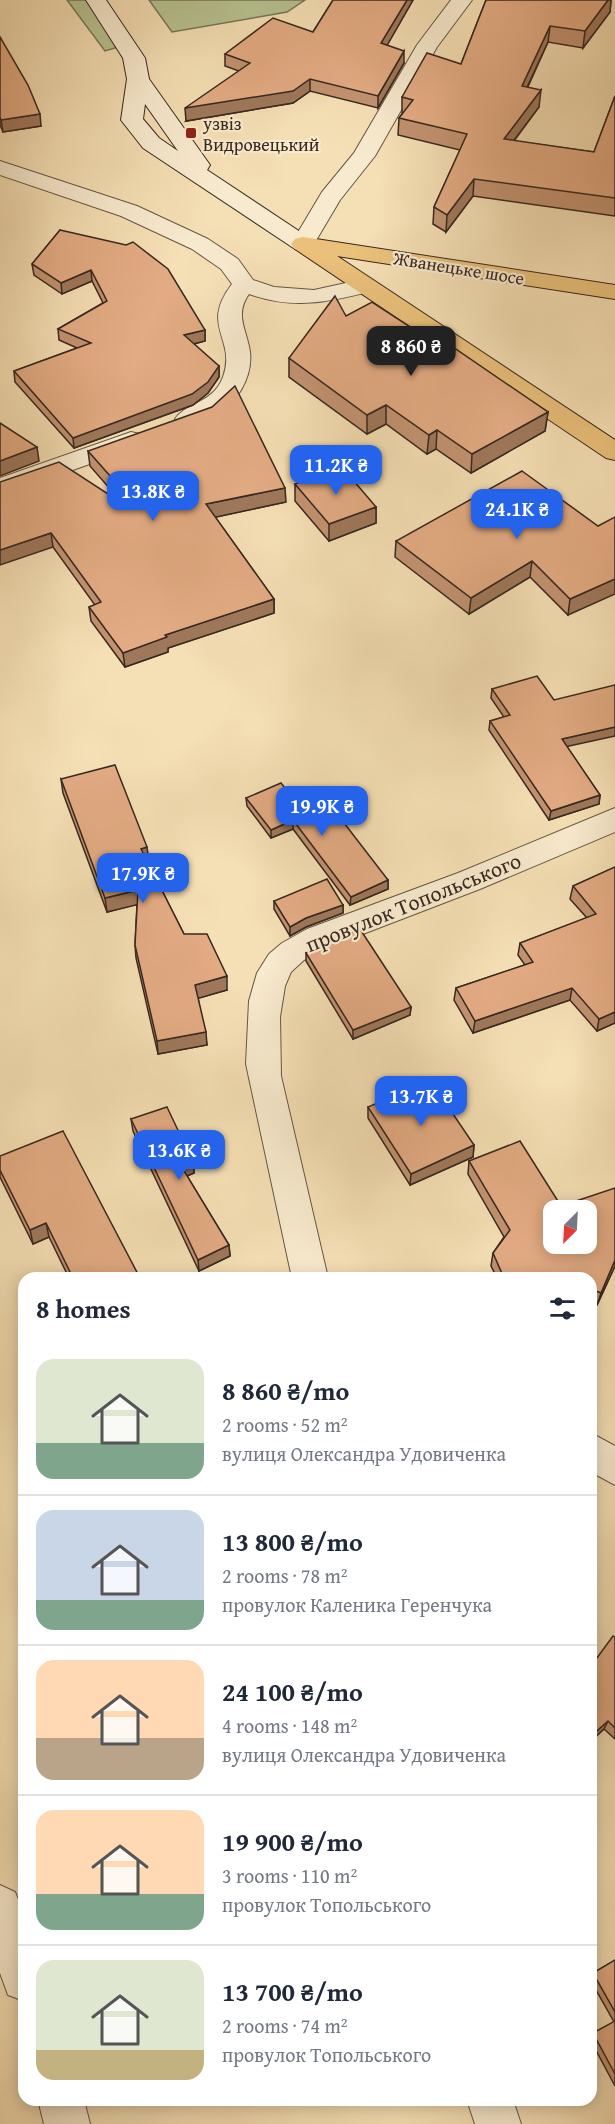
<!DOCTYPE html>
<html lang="en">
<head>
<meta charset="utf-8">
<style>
	:root { --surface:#fff; --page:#f6f6f7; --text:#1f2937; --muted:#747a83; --line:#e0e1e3; --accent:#2563eb }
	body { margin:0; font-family:"Gentium Book Plus",serif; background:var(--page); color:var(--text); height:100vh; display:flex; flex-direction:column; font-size:22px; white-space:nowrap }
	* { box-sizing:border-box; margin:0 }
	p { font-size:20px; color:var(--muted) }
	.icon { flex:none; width:33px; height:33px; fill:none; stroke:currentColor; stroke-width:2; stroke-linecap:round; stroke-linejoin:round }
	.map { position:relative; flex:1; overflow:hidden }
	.panel { position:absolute; left:18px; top:1272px; width:579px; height:834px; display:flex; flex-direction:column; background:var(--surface); border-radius:18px; box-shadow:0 3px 15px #0003 }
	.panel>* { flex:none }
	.needle { width:39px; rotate:204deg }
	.buttons { position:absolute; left:543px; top:1200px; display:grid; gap:12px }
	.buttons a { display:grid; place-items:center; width:54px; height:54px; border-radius:12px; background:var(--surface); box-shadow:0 3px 15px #0003; font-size:30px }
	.price { position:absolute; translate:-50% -51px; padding:0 14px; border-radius:12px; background:var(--accent); color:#fff; font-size:20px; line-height:39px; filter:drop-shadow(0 2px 3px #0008) }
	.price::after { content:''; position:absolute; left:50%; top:36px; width:18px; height:14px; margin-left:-9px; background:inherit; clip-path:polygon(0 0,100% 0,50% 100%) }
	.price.current { background:#222; color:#fff }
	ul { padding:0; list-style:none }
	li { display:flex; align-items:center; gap:18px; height:150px; padding:0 18px }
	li+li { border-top:2px solid var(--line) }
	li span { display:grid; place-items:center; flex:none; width:168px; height:120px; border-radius:18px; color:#555 }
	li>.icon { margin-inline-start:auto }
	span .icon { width:72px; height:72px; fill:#fffc; stroke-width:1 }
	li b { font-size:26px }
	h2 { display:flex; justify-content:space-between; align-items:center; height:72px; padding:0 18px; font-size:26px }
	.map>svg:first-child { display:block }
</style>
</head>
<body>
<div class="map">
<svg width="615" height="2124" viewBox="0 0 615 2124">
	<rect width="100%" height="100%" fill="#f5dfb4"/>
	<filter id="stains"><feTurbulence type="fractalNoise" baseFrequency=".00333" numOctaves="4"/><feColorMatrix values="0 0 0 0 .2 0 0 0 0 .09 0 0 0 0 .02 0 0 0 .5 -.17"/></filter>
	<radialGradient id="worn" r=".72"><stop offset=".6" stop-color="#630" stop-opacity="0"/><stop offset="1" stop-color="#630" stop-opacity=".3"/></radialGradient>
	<!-- green -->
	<g fill="#b7c391" stroke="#777658" stroke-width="1.5">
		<polygon points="67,0 91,0 125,45 105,51"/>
		<polygon points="149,0 305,0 287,12 172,32"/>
	</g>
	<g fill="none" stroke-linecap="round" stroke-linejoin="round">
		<defs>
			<g id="minor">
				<polygon points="451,0 472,0 437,47 375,156 340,200 311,249 303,251 295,249 291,244 322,192 354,153 417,45"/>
				<path d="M 0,161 L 137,206 L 208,239 L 238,259 L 253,280 L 274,287 L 314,290 L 364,279 L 372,281 L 376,286 L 372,291 C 328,302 294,310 249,294 C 234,315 247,330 250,352 C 253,378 236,404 214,417 C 202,423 192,428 179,425 L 175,419 C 186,402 213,404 223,377 C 237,338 199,327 232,284 L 221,269 L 192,249 L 121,216 L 0,175 Z"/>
				<polygon points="131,432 140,434 144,440 140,446 0,496 0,478"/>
				<polygon points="615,808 615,832 480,889 329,947 304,960 291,972 285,986 280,1017 281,1076 328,1278 292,1278 246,1064 249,1001 257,973 269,954 282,943 307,929 458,873"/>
				<polygon points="591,1433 615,1446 615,1485 591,1472"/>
				<polygon points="0,1885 15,1892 24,1914 24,2001 8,1995 0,1973"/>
				<polygon points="38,2100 84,2100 90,2124 44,2124"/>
				<polygon points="467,2100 513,2100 521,2124 475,2124"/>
			</g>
			<path id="secondary" d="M 86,0 L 106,0 L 145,58 L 149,79 L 210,165 L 207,170 L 311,239 L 315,244 L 311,249 L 303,251 L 295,249 L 143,148 L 121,120 L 127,79 L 123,58 ZM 145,104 L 178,151 L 159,138 L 143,119 Z"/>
			<polygon id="primary" points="303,237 615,285 615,299 337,256 615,440 615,460 606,458 295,249 291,244 295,239"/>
		</defs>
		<!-- minor casing -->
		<use href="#minor" stroke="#665644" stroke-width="2"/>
		<!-- secondary casing -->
		<use href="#secondary" stroke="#37281f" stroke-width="2"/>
		<!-- primary casing -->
		<use href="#primary" stroke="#37281f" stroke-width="2"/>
		<!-- minor -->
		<use href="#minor" fill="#f8eace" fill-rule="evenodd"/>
		<!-- secondary -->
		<use href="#secondary" fill="#f8eace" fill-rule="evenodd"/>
		<!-- primary -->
		<use href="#primary" fill="#eac07a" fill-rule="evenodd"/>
	</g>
	<!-- wall -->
	<g fill="#c39371" stroke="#37281f" stroke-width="1.5">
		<polygon points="333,0 413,0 387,45 404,63 378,108 310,91 293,103 186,121 239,71 225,66 225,54 313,32"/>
		<polygon points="486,0 611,0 610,12 583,48 548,42 528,87 539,107 514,141 594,152 615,96 615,216 473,196 446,232 433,224 434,207 460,150 398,135 399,118 402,114 402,97 461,64"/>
		<polygon points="0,37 41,126 3,132 0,125"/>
		<polygon points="60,230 205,330 205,341 194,344 219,366 219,377 208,393 193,405 74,448 15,382 14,371 77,348 59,340 58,329 103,303 92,281 62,294 34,275 32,264"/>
		<polygon points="346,316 418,332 548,412 545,431 471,473 436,449 427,454 386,424 367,434 289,377 289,358"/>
		<polygon points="88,451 286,502 215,517 274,599 274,613 168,648 168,652 125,667 91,621 89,607 95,605 53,547 0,482 124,505 90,466"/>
		<polygon points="295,484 376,507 376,523 329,541 295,501"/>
		<polygon points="598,526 568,615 530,577 469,614 395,557 396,541"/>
		<polygon points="492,689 567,747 600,795 599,804 549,820 489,730 490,721 504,717 491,698"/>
		<polygon points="61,779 149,861 147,861 184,934 227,990 198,998 207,1045 158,1054 136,958 135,945 137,904 107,912 63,793"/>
		<polygon points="246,798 299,806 388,880 388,889 350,905 293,829 271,838 247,806"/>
		<polygon points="615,867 615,1023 597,1031 570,1000 473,1033 454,1000 456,988 525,965 518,955 520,943 587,918 570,899 573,886"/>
		<polygon points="274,901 343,905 343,913 306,927 290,936 274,909"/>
		<polygon points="306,953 411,1007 410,1015 353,1039 306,961"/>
		<polygon points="368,1107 474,1145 473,1157 410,1185 368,1118"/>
		<polygon points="131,1119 193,1162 194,1173 187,1176 229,1245 230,1256 199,1271 133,1131"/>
		<polygon points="469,1161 561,1206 615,1266 597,1305 591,1303 591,1278 497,1278 491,1266 493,1253 504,1237 468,1174"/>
		<polygon points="0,1170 140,1278 69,1278 49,1237 33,1244 0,1177"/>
		<polygon points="615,1637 615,1739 604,1729 591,1741 591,1666"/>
		<polygon points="615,1960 615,2086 591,2041 591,2037 593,2033 614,2022 591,1981 591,1976 593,1973"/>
	</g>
	<!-- shaded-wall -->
	<g fill="#9f785c" stroke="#37281f" stroke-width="1.5">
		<polygon points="407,0 413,0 381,56 381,43"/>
		<polygon points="608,0 611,0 610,12 583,48 585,31"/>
		<polygon points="550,26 548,42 520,102 522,86"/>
		<polygon points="404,51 404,63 378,108 378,96"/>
		<polygon points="310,79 310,91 293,103 186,121 185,108"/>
		<polygon points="541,90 539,107 502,156 504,139"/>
		<polygon points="40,114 41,126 3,132 1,120"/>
		<polygon points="474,179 473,196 446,232 447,215"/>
		<polygon points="91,270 92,281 62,294 61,283"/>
		<polygon points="205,330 205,341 185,346 184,335"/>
		<polygon points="219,366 219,377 208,393 193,405 74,448 73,438"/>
		<polygon points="386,405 386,424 367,434 367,415"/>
		<polygon points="548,412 545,431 471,473 472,454"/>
		<polygon points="437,430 436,449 427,454 429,435"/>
		<polygon points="37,447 39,461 0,476 0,461"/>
		<polygon points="285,488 286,502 207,519 206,504"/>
		<polygon points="376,507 376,523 329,541 329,524"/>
		<polygon points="51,533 53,547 0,565 0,550"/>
		<polygon points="532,561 530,577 469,614 471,598"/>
		<polygon points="615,579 615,594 568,615 570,599"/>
		<polygon points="274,599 274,613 168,648 168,652 125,667 123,653 165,635"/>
		<polygon points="615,727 615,736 560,748 562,739"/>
		<polygon points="600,795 599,804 549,820 551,811"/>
		<polygon points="293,820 293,829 271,838 271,830"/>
		<polygon points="147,847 149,861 142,862 141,849"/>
		<polygon points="388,880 388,889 350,905 351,897"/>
		<polygon points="138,890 140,904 107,912 105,898"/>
		<polygon points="343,905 343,913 306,927 290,936 290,927 306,918"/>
		<polygon points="227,976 227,990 196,999 195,985"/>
		<polygon points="572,988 570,1000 473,1033 475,1021"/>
		<polygon points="411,1007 410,1015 353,1039 353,1030"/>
		<polygon points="615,1012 615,1023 597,1031 599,1019"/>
		<polygon points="206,1032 207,1045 158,1054 157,1041"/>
		<polygon points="474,1145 473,1157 410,1185 411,1174"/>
		<polygon points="193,1162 194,1173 182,1178 181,1166"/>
		<polygon points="46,1223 49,1237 33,1244 30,1230"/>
		<polygon points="229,1245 230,1256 199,1271 198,1260"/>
		<polygon points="615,1260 615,1266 597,1305 601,1293"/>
		<polygon points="608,1721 604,1729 591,1741 591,1736"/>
	</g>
	<!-- building -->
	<g fill="#e3ab83" stroke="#37281f" stroke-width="1.5" fill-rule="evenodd">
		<polygon points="333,0 407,0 381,43 404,51 378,96 310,79 293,91 185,108 250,63 225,54 273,18 313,32"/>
		<polygon points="486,0 608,0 585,31 550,26 522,86 541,90 504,139 594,152 615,96 615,198 474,179 447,215 434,207 467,134 399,118 413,100 402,97 427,53 461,64"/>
		<polygon points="0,37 28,85 40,114 1,120 0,117"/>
		<polygon points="60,230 126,245 133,242 168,269 205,330 184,335 219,366 208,382 192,394 73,438 14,371 91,343 58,329 107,301 91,270 61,283 32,264"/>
		<polygon points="335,296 346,316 372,302 418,332 425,328 548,412 472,454 437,430 429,435 386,405 367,415 289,358"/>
		<polygon points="235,386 285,488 206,504 274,599 165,635 167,637 123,653 89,607 101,602 51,533 0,550 0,482 59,462 131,509 135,504 88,451 212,407"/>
		<polygon points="0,423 37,447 0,461"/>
		<polygon points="342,467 376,507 329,524 295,484"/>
		<polygon points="522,471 598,526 615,517 615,579 570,599 532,561 471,598 396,541"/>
		<polygon points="537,676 554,700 615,685 615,727 562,739 600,795 551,811 490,721 510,715 492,689"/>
		<polygon points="115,765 147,847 141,849 184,934 207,934 227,976 195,985 206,1032 157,1041 135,945 138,890 105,898 61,779"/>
		<polygon points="281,783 299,806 324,797 388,880 351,897 293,820 271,830 246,798"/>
		<polygon points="615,867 615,1012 599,1019 572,988 475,1021 456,988 533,962 520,943 596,914 573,886"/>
		<polygon points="327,879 343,905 306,918 290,927 274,901"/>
		<polygon points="360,929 411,1007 353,1030 306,953"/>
		<polygon points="430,1080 474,1145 411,1174 368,1107"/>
		<polygon points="167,1107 193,1162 181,1166 229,1245 198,1260 131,1119"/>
		<polygon points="63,1131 140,1278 73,1278 46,1223 30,1230 0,1170 0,1156"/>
		<path d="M 520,1141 L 561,1206 L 615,1188 L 615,1260 L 601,1293 L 591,1289 L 591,1278 L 504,1278 L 493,1253 L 510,1230 L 469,1161 ZM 554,1210 L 586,1210 L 586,1244 L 554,1244 Z"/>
		<polygon points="613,1636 615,1637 615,1728 608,1721 591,1736 591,1666"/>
		<polygon points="615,1960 615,2012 593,1973"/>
		<polygon points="615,2021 615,2074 593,2033"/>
	</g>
	<!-- markers -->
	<rect fill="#8f2418" stroke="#f8eace" stroke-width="2" x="185" y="127" width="12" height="12" rx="3"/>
	<g text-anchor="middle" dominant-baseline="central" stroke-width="4.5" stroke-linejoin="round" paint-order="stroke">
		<!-- far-poi labels -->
		<g font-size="18" fill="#37281f" stroke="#f8eace" text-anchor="start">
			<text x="203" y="123">узвіз<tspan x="203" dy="21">Видровецький</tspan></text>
		</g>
		<!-- far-street labels -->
		<g font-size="18" fill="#37281f" stroke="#f8eace">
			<text transform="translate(459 268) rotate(9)">Жванецьке шосе</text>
		</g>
		<!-- street labels -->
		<g font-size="22" fill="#37281f" stroke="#f8eace">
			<text transform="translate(413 902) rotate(-22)">провулок Топольського</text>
		</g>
	</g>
	<rect width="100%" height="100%" filter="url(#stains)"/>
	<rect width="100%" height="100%" fill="url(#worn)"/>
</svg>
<div class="buttons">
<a><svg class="needle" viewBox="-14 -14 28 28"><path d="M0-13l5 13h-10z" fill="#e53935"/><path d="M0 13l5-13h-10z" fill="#747a83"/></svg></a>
</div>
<b class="price current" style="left:411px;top:377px">8 860 ₴</b>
<b class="price" style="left:336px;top:496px">11.2K ₴</b>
<b class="price" style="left:153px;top:522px">13.8K ₴</b>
<b class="price" style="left:517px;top:540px">24.1K ₴</b>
<b class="price" style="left:322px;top:837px">19.9K ₴</b>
<b class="price" style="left:143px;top:904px">17.9K ₴</b>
<b class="price" style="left:421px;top:1127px">13.7K ₴</b>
<b class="price" style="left:179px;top:1181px">13.6K ₴</b>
<section class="panel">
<h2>8 homes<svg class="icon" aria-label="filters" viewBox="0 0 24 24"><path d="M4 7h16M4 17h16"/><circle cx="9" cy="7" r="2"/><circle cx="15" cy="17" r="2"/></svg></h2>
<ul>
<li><span style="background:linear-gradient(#dfe7d0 70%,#7fa58c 0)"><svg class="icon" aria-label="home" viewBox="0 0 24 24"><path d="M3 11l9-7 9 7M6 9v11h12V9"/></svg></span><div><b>8 860 ₴/mo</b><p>2 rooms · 52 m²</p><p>вулиця Олександра Удовиченка</p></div></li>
<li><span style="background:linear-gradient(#c9d6e8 75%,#7fa58c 0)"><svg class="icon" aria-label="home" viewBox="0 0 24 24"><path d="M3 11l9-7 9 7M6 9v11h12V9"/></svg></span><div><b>13 800 ₴/mo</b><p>2 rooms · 78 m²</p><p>провулок Каленика Геренчука</p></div></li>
<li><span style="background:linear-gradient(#ffd9b3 65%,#b9a48a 0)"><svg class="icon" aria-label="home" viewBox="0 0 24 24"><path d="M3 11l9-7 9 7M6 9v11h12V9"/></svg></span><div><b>24 100 ₴/mo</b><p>4 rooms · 148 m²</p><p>вулиця Олександра Удовиченка</p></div></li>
<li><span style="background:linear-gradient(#ffd9b3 70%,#7fa58c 0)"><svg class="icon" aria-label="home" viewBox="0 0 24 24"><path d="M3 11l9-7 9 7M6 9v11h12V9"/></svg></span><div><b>19 900 ₴/mo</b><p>3 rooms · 110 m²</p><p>провулок Топольського</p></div></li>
<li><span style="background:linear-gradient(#dfe7d0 75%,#c2b280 0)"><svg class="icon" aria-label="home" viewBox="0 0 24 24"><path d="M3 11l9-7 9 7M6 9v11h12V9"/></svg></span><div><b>13 700 ₴/mo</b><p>2 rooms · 74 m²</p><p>провулок Топольського</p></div></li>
</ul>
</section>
</div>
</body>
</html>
